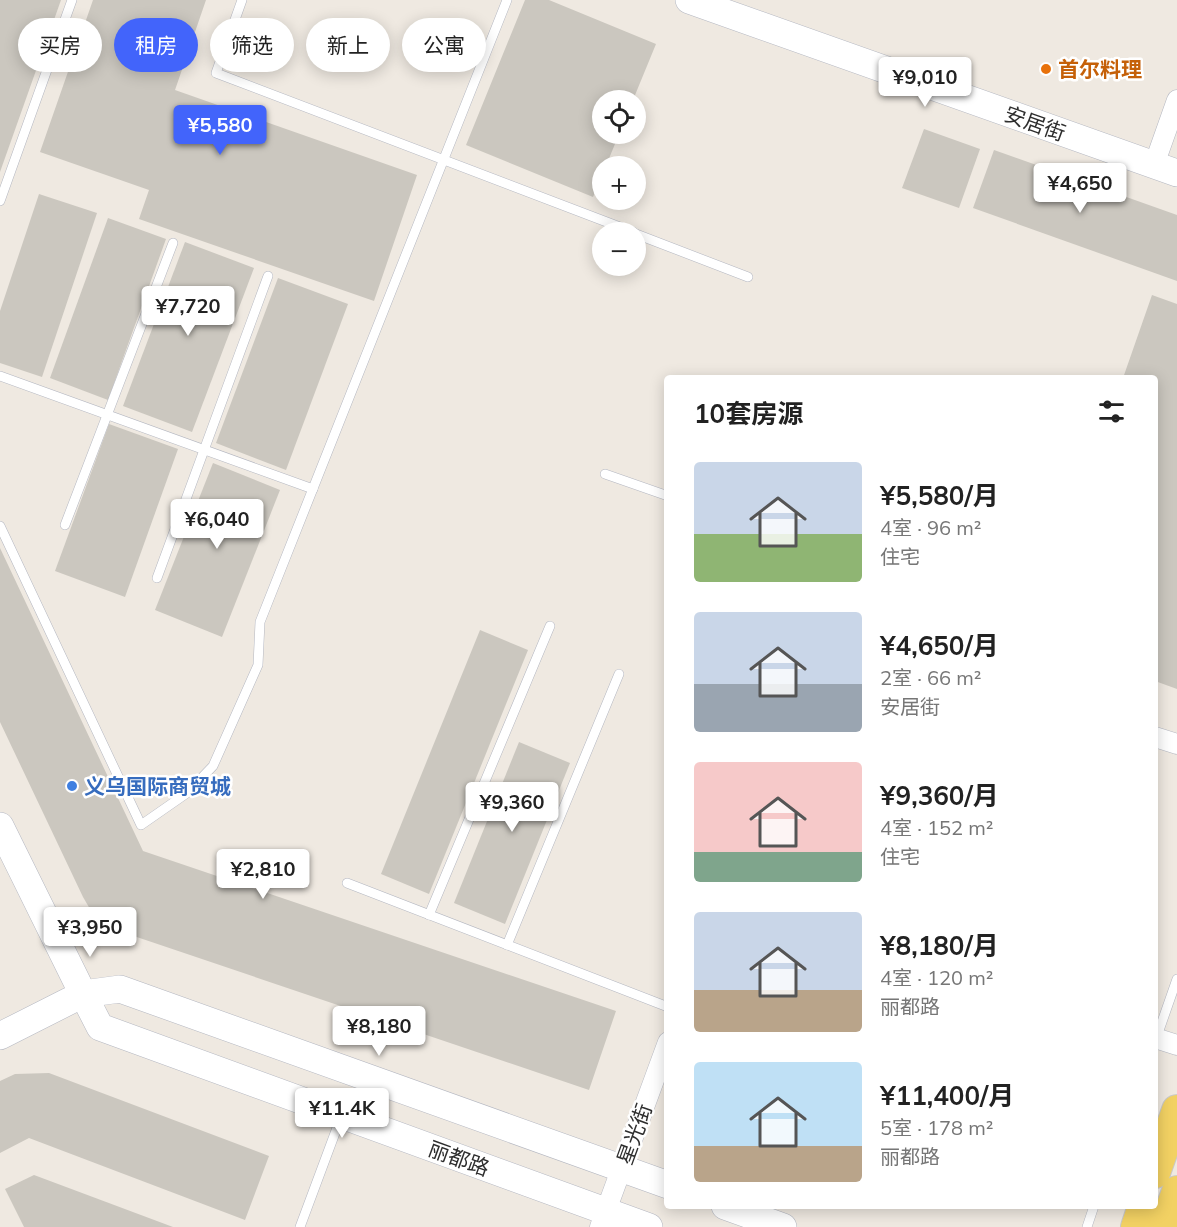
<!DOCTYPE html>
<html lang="zh">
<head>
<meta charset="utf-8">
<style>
	:root { --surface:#fff; --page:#f6f6f6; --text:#222; --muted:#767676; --accent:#4264fb }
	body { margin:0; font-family:Mulish,"Noto Sans SC",sans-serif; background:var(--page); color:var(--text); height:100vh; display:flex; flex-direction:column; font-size:22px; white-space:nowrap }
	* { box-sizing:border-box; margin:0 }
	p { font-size:20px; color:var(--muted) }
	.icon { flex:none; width:33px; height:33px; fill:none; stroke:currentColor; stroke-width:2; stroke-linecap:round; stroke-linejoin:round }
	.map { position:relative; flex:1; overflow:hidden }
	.drawer { position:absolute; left:664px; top:375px; width:494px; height:834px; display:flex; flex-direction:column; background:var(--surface); border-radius:6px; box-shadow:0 3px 15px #0003 }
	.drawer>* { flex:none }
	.hud { position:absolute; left:18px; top:18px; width:556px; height:54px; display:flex; gap:12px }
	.controls { position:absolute; left:592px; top:90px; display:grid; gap:12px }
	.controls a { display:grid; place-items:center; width:54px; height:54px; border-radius:50%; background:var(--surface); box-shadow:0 3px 15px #0003; font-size:30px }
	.price { position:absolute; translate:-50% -51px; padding:0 14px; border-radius:6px; background:#fff; color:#222; font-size:20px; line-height:39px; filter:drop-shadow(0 2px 3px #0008) }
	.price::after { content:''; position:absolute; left:50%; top:36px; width:18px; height:14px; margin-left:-9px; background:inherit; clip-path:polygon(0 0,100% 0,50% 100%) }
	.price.on { background:var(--accent); color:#fff }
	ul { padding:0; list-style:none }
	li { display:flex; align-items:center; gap:18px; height:150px; padding:0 30px }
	li span { display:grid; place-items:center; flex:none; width:168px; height:120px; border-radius:6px; color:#555 }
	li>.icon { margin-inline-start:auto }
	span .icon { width:72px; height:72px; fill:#fffc; stroke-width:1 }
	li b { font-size:26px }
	h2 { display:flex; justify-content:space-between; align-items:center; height:72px; padding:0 30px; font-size:26px }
	.tag { padding:0 21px; border-radius:27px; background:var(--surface); box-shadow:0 3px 15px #0003; font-size:21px; line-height:54px }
	.tag.on { background:var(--accent); color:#fff }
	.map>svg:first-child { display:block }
</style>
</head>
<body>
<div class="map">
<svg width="1177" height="1227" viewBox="0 0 1177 1227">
	<rect width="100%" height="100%" fill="#efe9e1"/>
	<!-- building -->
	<g fill="#cbc7bf">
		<polygon points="0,0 61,0 0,172"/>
		<polygon points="93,0 206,0 175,90 417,175 374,301 139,219 149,190 40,152"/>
		<polygon points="525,0 549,0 656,44 633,100 603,100 603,134 619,134 606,166 603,166 603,173 593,197 466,145"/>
		<polygon points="924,129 980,149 959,208 902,188"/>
		<polygon points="994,150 1177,215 1177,281 973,208"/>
		<polygon points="39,194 97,213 42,377 0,363 0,311"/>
		<polygon points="108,218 166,239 108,400 50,378"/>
		<polygon points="185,242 254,268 192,432 123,406"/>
		<polygon points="278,278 348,304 286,470 216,443"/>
		<polygon points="1152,295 1177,304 1177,689 1155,681 1155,378 1123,378"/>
		<polygon points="109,424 178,449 125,597 55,571"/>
		<polygon points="213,463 280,490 222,637 155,610"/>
		<polygon points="0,548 143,851 616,1011 589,1090 116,930 102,919 90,909 83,897 0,722"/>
		<polygon points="480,630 528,650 429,894 381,874"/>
		<polygon points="519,742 570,763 505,924 454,903"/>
		<polygon points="49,1073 269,1156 245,1220 29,1138 0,1153 0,1081 15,1074"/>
		<polygon points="34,1175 173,1227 24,1227 5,1189"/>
	</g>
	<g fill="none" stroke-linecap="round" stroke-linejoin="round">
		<defs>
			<g id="lane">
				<polyline points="242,0 216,73 633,232"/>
				<polyline points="0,201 72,0"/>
				<polyline points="636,234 748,277"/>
				<polyline points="0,376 313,489"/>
				<polyline points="605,474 668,496"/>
				<polyline points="65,525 173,243"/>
				<polyline points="0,526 141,825 187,793 213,766 258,665 260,622 507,0"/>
				<polyline points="157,578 268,276"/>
				<polyline points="347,883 668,1007"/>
				<polyline points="429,915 550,626"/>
				<polyline points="507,945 619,674"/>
				<polyline points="1156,1039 1177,979"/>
				<polyline points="300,1227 341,1117"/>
				<polyline points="1087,1227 1094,1206"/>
			</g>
			<g id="street">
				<polyline points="1154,165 1177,100"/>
				<polyline points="1155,737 1177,744"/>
				<polyline points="1155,1038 1177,1045"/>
				<polyline points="600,1227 668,1042"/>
			</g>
			<g id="secondary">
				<polyline points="689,0 1177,173"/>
				<polyline points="0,826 83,994 0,1036"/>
				<polyline points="725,1206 783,1227"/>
				<polyline points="649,1227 100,1027 83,994 120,989 668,1185"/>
			</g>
			<g id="primary">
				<polyline points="1155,1173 1177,1110"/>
				<polyline points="1136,1227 1143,1206"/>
				<polyline points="1164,1227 1177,1191"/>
			</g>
		</defs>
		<!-- lane casing -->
		<use href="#lane" stroke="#b4b7c1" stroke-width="10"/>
		<!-- street casing -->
		<use href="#street" stroke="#b4b7c1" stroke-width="21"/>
		<!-- secondary casing -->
		<use href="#secondary" stroke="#b4b7c1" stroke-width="28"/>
		<!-- primary casing -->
		<use href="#primary" stroke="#c9c9c9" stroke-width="32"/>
		<!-- lane -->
		<use href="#lane" stroke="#fff" stroke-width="9"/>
		<!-- street -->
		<use href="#street" stroke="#fff" stroke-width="20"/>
		<!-- secondary -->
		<use href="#secondary" stroke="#fff" stroke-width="27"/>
		<!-- primary -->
		<use href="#primary" stroke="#f2d163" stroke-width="30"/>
	</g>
	<!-- markers -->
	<circle fill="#e8710a" stroke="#fff" stroke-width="2" cx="1046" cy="69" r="6"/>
	<circle fill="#3f7fe0" stroke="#fff" stroke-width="2" cx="72" cy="786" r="6"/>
	<g text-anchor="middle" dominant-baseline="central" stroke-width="5" stroke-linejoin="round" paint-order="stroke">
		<!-- food labels -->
		<g font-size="21" font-weight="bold" fill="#c56008" stroke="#fff" text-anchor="start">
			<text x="1058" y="69">首尔料理</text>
		</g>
		<!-- street labels -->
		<g font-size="21" fill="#2e2e2e" stroke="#fff">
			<text transform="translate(1035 123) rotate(20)">安居街</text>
			<text transform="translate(634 1134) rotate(-70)">星光街</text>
			<text transform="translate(459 1158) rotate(20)">丽都路</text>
		</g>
		<!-- shop labels -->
		<g font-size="21" font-weight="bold" fill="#366cbe" stroke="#fff" text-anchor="start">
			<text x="84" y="786">义乌国际商贸城</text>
		</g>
	</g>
</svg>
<div class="controls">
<a><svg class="icon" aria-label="locate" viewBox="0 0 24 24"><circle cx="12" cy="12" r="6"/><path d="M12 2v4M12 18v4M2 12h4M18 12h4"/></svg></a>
<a>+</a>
<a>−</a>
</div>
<b class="price" style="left:925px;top:108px">¥9,010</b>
<b class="price on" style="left:220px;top:156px">¥5,580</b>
<b class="price" style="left:1080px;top:214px">¥4,650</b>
<b class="price" style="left:188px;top:337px">¥7,720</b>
<b class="price" style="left:217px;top:550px">¥6,040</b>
<b class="price" style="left:512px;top:833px">¥9,360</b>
<b class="price" style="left:263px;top:900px">¥2,810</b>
<b class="price" style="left:90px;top:958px">¥3,950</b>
<b class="price" style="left:379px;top:1057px">¥8,180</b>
<b class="price" style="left:342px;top:1139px">¥11.4K</b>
<div class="hud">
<a class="tag">买房</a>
<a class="tag on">租房</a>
<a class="tag">筛选</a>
<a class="tag">新上</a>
<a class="tag">公寓</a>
</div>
<section class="drawer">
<h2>10套房源<svg class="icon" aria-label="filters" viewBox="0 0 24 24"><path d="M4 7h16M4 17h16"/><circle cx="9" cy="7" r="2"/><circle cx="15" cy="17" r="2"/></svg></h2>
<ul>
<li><span style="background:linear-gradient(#c9d6e8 60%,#8fb573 0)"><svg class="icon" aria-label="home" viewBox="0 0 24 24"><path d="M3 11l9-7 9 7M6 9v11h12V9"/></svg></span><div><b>¥5,580/月</b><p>4室 · 96 m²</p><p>住宅</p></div></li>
<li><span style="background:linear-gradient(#c9d6e8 60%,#9aa5b1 0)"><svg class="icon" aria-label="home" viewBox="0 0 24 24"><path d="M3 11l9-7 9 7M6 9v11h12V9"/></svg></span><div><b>¥4,650/月</b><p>2室 · 66 m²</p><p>安居街</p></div></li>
<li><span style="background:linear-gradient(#f6c9c9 75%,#7fa58c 0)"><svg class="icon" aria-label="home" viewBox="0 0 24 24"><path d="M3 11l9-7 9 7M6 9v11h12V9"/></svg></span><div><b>¥9,360/月</b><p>4室 · 152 m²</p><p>住宅</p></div></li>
<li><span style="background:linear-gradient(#c9d6e8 65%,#b9a48a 0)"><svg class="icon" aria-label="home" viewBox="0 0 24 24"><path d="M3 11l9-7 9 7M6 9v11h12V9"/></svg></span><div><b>¥8,180/月</b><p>4室 · 120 m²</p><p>丽都路</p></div></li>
<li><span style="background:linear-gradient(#bfe0f5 70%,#b9a48a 0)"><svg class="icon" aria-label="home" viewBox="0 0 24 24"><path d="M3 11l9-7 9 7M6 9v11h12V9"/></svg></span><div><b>¥11,400/月</b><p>5室 · 178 m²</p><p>丽都路</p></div></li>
</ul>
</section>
</div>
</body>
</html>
